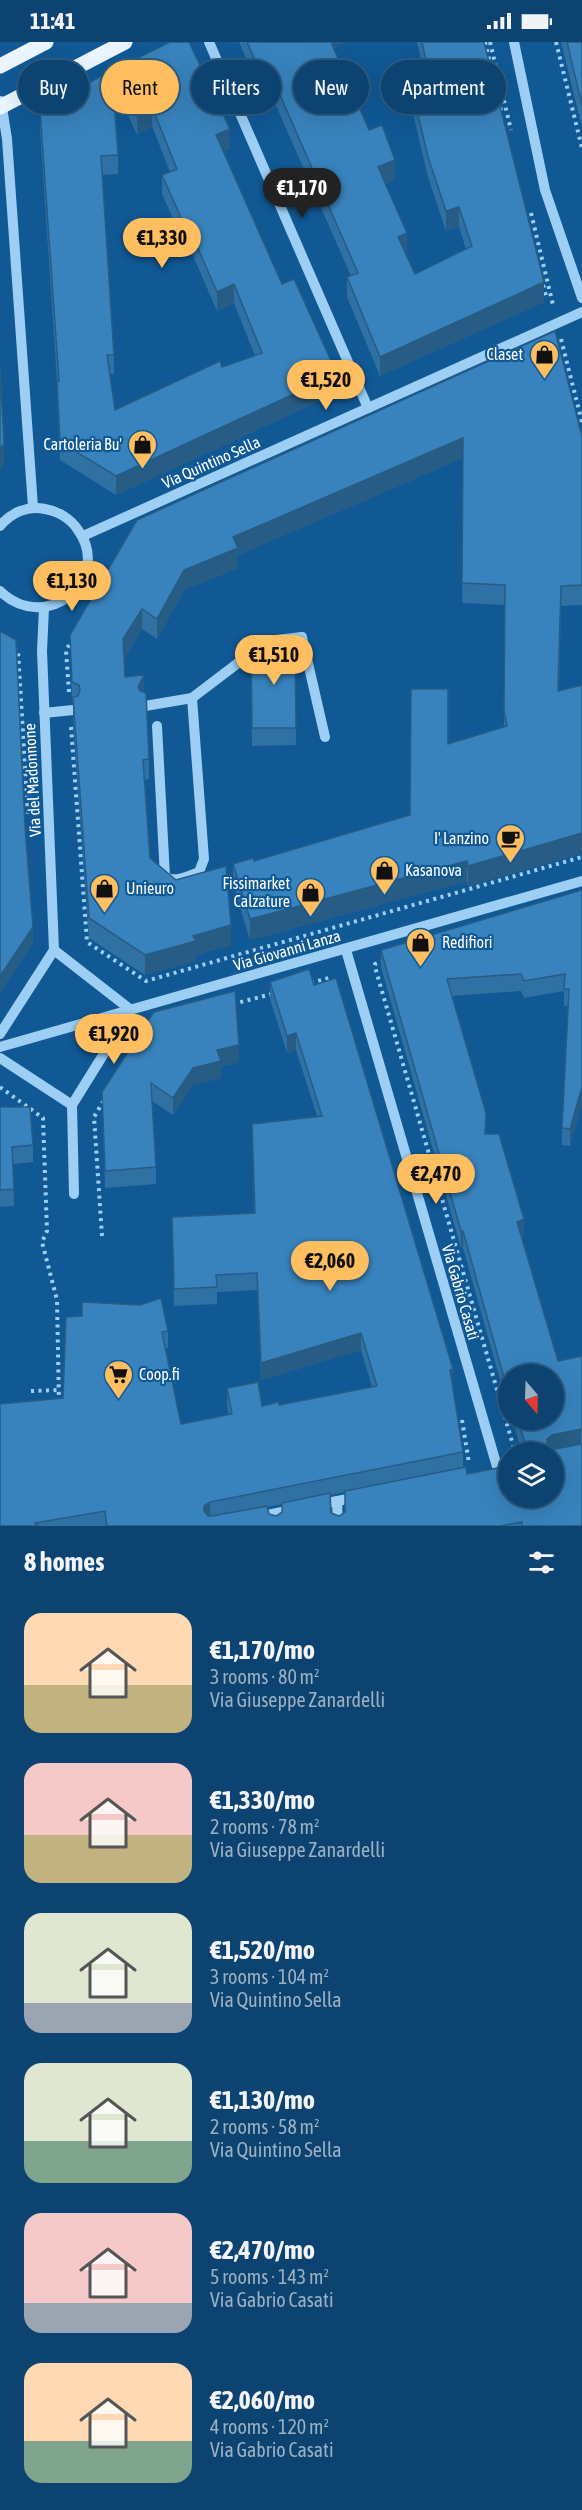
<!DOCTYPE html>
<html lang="en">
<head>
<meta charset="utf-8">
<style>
	:root { --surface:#0c4370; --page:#154a75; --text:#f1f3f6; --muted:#9ab0c3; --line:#2c5c83; --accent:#ffbe60 }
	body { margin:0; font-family:"Asap Condensed",sans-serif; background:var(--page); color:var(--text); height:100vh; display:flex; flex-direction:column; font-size:22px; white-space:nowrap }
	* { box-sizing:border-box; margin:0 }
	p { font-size:20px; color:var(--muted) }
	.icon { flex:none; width:33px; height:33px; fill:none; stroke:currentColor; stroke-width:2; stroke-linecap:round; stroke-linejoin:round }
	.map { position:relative; height:1484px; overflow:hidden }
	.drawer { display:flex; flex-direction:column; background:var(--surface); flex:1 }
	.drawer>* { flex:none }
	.hud { position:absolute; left:18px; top:18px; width:546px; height:54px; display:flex; gap:12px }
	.needle { width:39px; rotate:161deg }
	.controls { position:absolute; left:498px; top:1322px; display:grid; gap:12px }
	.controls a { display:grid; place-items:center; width:66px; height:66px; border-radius:50%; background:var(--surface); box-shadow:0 6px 24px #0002,0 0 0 2px var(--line); font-size:30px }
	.price { position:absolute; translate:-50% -51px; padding:0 14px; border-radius:21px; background:var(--accent); color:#111; font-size:20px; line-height:39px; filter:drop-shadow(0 2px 3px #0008) }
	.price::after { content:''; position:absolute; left:50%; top:36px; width:18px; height:14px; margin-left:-9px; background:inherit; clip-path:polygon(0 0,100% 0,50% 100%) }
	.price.active { background:#222; color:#fff }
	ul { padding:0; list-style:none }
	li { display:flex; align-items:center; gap:18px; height:150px; padding:0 24px }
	li span { display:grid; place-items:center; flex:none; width:168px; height:120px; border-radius:18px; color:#555 }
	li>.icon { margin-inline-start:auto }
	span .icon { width:72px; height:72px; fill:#fffc; stroke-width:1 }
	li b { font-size:26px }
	h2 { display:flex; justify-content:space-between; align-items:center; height:72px; padding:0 24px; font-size:26px }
	.pill { padding:0 21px; border-radius:27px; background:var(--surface); box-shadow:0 6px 24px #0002,0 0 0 2px var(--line); font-size:21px; line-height:54px }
	.pill.active { background:var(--accent); color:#111 }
	.status { display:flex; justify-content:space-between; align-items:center; height:42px; padding:0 30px; background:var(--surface); direction:ltr }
	.status svg { height:16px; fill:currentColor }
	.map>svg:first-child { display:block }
</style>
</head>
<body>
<div class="status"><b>11:41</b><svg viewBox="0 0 49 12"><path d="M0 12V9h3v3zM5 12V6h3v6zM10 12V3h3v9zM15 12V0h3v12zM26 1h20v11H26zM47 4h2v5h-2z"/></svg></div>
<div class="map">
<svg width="582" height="1484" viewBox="0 0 582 1484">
	<rect width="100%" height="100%" fill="#105995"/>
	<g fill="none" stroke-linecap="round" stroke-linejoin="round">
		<!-- path -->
		<g stroke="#9dcff4" stroke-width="4" stroke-dasharray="3 4.5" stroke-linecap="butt">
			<polyline points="485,0 501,69"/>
			<polyline points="490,0 511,88"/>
			<polyline points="556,0 582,106"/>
			<polyline points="531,171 553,263"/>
			<polyline points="543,243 546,254"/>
			<polyline points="561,297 582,380"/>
			<polyline points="14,606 18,609 28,773"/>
			<polyline points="69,650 66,609 71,599"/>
			<polyline points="71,685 87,900 146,939 582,815"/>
			<polyline points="384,919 375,922 375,925 515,1410"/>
			<polyline points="311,941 329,936 335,939"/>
			<polyline points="233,962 272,952"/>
			<polyline points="0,1045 43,1076 47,1189 42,1200 57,1258 59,1362"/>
			<polyline points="102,1194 94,1075 104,1058"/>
			<polyline points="31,1349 59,1348"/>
			<polyline points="462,1378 469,1421"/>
		</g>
		<!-- minor -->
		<g stroke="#9dcff4" stroke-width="10">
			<polyline points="209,0 368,366"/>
			<polyline points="514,0 545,148 582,256"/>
			<polyline points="1,59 7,97 33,465"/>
			<path d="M 0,484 C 11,471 27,463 45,467 C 58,469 71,477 78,488 C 113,536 47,594 0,549"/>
			<polyline points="83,494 582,270"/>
			<polyline points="145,664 192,656 267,599 302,595 325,695"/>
			<polyline points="44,671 73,668"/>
			<path d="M 157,684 L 165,835 C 175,841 189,834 199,830 L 204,817 L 192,656"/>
			<polyline points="54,908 131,968 72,1063 74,1152"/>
			<polyline points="346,908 498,1428"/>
			<polyline points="0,992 54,908 42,609 44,566"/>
			<polyline points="0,1005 582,839"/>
			<polyline points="0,1016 72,1063"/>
			<polyline points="337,1459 338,1484"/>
			<polyline points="317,1463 358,1455"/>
			<polyline points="258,1475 296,1467"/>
		</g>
		<!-- major -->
		<g stroke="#eaf5ff" stroke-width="15">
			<polyline points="0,24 46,0"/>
			<polyline points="0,65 125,0"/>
		</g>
	</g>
	<!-- wall -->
	<g fill="#3071a3" fill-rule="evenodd">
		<polygon points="239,0 346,0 334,6 369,88 395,138 385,142 407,211 406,211 415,232 466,207 459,185 446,189 428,135 413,72 413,52 428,49 417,0 484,0 544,260 380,334 347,255 347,235 351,234 273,57 265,60"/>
		<polygon points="561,0 582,0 582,85"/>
		<polygon points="116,27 230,106 223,109 282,242 337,351 116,453 60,418 57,358 57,339 40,87 40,68 118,113 118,132 102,133 114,313 114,332 110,332 115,368 222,325 255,314 234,261 217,269 187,200 184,201 162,152 162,133 170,130 152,84 137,93 116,46"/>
		<polygon points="555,289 582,394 582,563 561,564 559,649 582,643 582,811 468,844 467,839 250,898 233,842 233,822 254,819 410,773 448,702 504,685 505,563 462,561 463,416 238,513 238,526 184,548 157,597 142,587 124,616 125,635 144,651 149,717 149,737 145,738 150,816 231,903 196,913 196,919 145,933 89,896 73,676 73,661 72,661 70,593"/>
		<polygon points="251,603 295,603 296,703 252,704"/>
		<path d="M 582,848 L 582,1062 L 570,1104 L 562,1103 L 562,1086 L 568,964 L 564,964 L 564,949 L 524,956 L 521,949 L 452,954 L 486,1092 L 524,1194 L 521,1195 L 558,1319 L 582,1314 L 582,1484 L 0,1484 L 63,1356 L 66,1275 L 168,1289 L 168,1306 L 165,1306 L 181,1382 L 229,1373 L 227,1363 L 227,1346 L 262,1364 L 279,1363 L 372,1345 L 361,1308 L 261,1338 L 257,1248 L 217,1250 L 217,1262 L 174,1264 L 172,1175 L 254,1171 L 252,1082 L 317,1074 L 296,1008 L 287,1011 L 270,957 L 270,940 L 309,927 L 453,1344 L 452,1344 L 463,1410 L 463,1425 L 467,1432 L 508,1455 L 554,1410 L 522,1410 L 512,1377 L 554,1377 L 508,1332 L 508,1366 L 463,1206 L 461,1206 L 381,925 L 381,908 ZM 345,1450 L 345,1470 L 339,1474 L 331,1471 L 330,1453 ZM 282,1462 L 282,1470 L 276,1474 L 269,1472 L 268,1465 Z"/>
		<polygon points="239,1020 221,1025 221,1036 193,1043 173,1073 152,1059 156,1125 156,1142 105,1146 102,1050"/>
		<polygon points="0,1065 33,1103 33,1120 13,1122 14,1164 0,1165"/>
	</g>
	<!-- shaded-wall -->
	<g fill="#275c84">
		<polygon points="327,0 346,0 327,10"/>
		<polygon points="273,37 273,57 265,60 265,40"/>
		<polygon points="152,65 152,84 137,93 137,75"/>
		<polygon points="230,87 230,106 216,112 216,93"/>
		<polygon points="395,118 395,138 378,145 378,125"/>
		<polygon points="459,165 459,185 446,189 446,169"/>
		<polygon points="187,181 187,200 184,201 184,182"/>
		<polygon points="407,191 407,211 398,214 398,195"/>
		<polygon points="544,240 544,260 380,334 380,315"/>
		<polygon points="234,242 234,261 217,269 217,250"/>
		<polygon points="337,332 337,351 116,453 116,434"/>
		<polygon points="463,396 463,416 238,513 238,526 184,548 157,597 157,577 184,528 233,495"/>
		<polygon points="4,401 4,422 0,429 0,408"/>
		<polygon points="142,567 142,587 123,617 123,597"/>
		<polygon points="144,633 144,653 138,665 138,645"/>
		<polygon points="582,791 582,811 468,844 468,824"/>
		<polygon points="467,819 467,839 250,898 250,877"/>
		<polygon points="231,883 231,903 196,913 196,919 145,933 145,913 193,894"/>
		<polygon points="33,885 33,901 0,951 0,934"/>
		<polygon points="296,991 296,1008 287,1011 287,994"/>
		<polygon points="239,1003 239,1020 221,1025 221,1036 193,1043 173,1073 173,1056 193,1026 217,1008"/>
		<polygon points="582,1045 582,1062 570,1104 570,1087"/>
		<polygon points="524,1177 524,1194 517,1197 517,1180"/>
		<rect x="461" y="1189" width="2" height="17"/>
		<polygon points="361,1291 361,1308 261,1338 261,1321"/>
		<polygon points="453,1327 453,1344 450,1345 450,1328"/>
		<polygon points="581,1387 581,1404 547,1410 547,1397 552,1393"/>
		<polygon points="210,1460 210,1477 204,1481 204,1464"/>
	</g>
	<!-- building -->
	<g fill="#3883bd" stroke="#275c84" stroke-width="1.5">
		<polygon points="170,0 189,0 230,87 216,93 282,242 294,237 337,332 116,434 60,400 57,339 59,339 40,68 112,28 118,113 101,114 114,313 107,313 115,368 220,319 222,325 262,311 234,242 217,250 187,181 184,182 162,133 177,127 152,65 137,75 116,27"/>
		<polygon points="247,0 331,0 369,88 382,83 395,118 378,125 407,191 398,195 415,232 472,204 459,165 446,169 428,115 413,52 432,48 422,0 484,0 544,240 380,315 347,235 358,231 273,37 265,40"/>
		<polygon points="567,0 582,0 582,63"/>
		<polygon points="555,289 582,394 582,543 561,544 558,649 582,643 582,791 468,824 467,819 250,877 233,822 253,816 254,819 410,773 411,647 448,647 448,702 507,684 504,668 505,543 462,541 463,396 233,495 238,506 184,528 157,577 142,567 123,597 125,635 144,633 138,645 140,649 146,651 149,717 143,718 150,816 176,838 226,824 231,883 193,894 196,899 145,913 89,876 73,655 78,654 80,648 79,643 72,640 70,593 137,478"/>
		<polygon points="0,325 4,401 0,408"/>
		<polygon points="0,589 16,598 25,785 33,885 0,934"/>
		<polygon points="251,603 295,603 296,686 252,686"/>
		<polygon points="582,848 582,1045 570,1087 562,1086 569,947 564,947 565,932 524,939 521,932 447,937 486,1071 485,1092 499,1092 524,1177 517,1180 558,1319 582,1314 582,1387 581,1387 552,1393 547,1397 547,1402 555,1407 582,1402 582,1484 522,1484 522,1480 500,1484 107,1484 105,1469 35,1481 38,1484 0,1484 0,1362 63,1356 66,1275 82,1274 82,1260 140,1263 161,1256 168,1289 162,1290 181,1382 232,1372 227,1346 258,1340 262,1364 279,1360 279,1363 377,1344 361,1291 261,1321 257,1231 216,1233 217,1245 174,1247 172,1175 255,1171 252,1082 322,1074 296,991 287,994 270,940 309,927 314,943 336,936 453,1327 450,1328 463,1410 210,1460 204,1464 204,1469 208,1474 212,1474 267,1464 269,1472 276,1474 282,1470 282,1461 330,1451 331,1471 339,1474 345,1470 345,1449 466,1425 467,1432 508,1424 508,1455 554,1455 554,1410 528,1410 517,1377 554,1377 554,1332 508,1332 508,1350 463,1189 461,1189 381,908"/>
		<polygon points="235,949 239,1003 217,1008 221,1019 193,1026 173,1056 151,1041 156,1125 105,1129 102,1050 154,970"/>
		<polygon points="0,1065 30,1065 33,1103 12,1105 14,1147 0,1148"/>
	</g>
	<!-- icons -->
	<defs>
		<symbol id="shop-pin" viewBox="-11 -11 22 30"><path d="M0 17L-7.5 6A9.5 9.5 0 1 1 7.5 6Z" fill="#ffbe60" stroke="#105995"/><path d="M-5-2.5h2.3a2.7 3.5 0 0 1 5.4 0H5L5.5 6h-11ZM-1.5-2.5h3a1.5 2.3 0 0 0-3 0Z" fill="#111"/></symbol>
		<symbol id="cafe-pin" viewBox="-11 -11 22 30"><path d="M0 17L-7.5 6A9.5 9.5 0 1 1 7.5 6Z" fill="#ffbe60" stroke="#105995"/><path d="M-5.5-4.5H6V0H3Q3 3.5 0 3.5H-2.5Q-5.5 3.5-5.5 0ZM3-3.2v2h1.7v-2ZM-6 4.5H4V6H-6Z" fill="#111"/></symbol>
		<symbol id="supermarket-pin" viewBox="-11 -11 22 30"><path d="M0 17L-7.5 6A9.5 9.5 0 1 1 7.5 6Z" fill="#ffbe60" stroke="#105995"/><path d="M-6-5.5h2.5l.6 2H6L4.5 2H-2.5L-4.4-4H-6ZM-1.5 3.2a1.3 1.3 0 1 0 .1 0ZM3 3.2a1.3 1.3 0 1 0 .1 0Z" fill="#111"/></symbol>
	</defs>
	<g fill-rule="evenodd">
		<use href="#shop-pin" x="528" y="296" width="33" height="45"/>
		<use href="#shop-pin" x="126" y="386" width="33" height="45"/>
		<use href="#cafe-pin" x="494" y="780" width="33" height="45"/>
		<use href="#shop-pin" x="368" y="812" width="33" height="45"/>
		<use href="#shop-pin" x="88" y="830" width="33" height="45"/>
		<use href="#shop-pin" x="294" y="834" width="33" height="45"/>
		<use href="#shop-pin" x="404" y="884" width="33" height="45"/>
		<use href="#supermarket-pin" x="102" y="1316" width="33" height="45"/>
	</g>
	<g text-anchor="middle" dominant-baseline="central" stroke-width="4.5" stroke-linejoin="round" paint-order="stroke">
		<!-- poi labels -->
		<g font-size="16" fill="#fff" stroke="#105995" text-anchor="end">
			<text x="523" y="312">Claset</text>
			<text x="122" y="402">Cartoleria Bu'</text>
			<text x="489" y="796">I' Lanzino</text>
			<text x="405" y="828" text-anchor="start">Kasanova</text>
			<text x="290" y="841">Fissimarket<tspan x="290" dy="18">Calzature</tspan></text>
			<text x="126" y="846" text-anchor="start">Unieuro</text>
			<text x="442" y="900" text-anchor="start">Redifiori</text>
			<text x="139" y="1332" text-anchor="start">Coop.fi</text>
		</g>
		<!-- street labels -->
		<g font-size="16" fill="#fff" stroke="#105995">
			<text transform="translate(211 420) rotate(-24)">Via Quintino Sella</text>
			<text transform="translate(32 738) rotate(-93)">Via del Madonnone</text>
			<text transform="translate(287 908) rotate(-16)">Via Giovanni Lanza</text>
			<text transform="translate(461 1250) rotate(74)">Via Gabrio Casati</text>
		</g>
	</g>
</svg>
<div class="controls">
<a><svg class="needle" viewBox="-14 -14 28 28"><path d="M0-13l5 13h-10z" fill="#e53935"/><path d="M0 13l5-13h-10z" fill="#9ab0c3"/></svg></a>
<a><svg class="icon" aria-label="layers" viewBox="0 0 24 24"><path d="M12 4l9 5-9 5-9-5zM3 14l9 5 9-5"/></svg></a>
</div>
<b class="price active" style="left:302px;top:177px">€1,170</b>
<b class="price" style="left:162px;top:227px">€1,330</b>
<b class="price" style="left:326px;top:369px">€1,520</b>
<b class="price" style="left:72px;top:570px">€1,130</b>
<b class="price" style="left:274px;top:644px">€1,510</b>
<b class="price" style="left:114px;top:1023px">€1,920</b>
<b class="price" style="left:436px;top:1163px">€2,470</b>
<b class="price" style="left:330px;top:1250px">€2,060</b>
<div class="hud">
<a class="pill">Buy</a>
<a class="pill active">Rent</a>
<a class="pill">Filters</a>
<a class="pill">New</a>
<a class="pill">Apartment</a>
</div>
</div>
<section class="drawer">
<h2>8 homes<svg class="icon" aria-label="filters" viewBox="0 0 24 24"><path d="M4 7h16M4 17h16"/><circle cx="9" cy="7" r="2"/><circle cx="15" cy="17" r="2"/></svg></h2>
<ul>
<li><span style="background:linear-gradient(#ffd9b3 60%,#c2b280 0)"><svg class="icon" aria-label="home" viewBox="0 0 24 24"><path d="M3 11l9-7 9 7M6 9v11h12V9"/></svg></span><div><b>€1,170/mo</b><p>3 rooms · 80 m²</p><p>Via Giuseppe Zanardelli</p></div></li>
<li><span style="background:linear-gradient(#f6c9c9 60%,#c2b280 0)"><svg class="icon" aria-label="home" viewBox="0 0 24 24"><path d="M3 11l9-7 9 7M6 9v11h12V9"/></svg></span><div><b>€1,330/mo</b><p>2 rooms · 78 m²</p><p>Via Giuseppe Zanardelli</p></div></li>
<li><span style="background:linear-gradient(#dfe7d0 75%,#9aa5b1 0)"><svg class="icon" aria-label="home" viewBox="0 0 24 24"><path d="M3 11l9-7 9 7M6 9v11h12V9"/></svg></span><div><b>€1,520/mo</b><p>3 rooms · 104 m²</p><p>Via Quintino Sella</p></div></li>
<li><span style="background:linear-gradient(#dfe7d0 65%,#7fa58c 0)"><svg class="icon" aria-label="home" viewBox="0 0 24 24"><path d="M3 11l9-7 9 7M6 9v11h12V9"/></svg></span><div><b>€1,130/mo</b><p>2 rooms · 58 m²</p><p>Via Quintino Sella</p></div></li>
<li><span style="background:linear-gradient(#f6c9c9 75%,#9aa5b1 0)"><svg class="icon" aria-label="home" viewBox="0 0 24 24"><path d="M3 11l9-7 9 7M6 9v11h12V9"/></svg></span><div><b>€2,470/mo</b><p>5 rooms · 143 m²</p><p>Via Gabrio Casati</p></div></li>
<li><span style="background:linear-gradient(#ffd9b3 65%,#7fa58c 0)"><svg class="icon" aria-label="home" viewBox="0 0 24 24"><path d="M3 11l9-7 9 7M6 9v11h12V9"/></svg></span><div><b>€2,060/mo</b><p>4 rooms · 120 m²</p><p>Via Gabrio Casati</p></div></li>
</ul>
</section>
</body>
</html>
